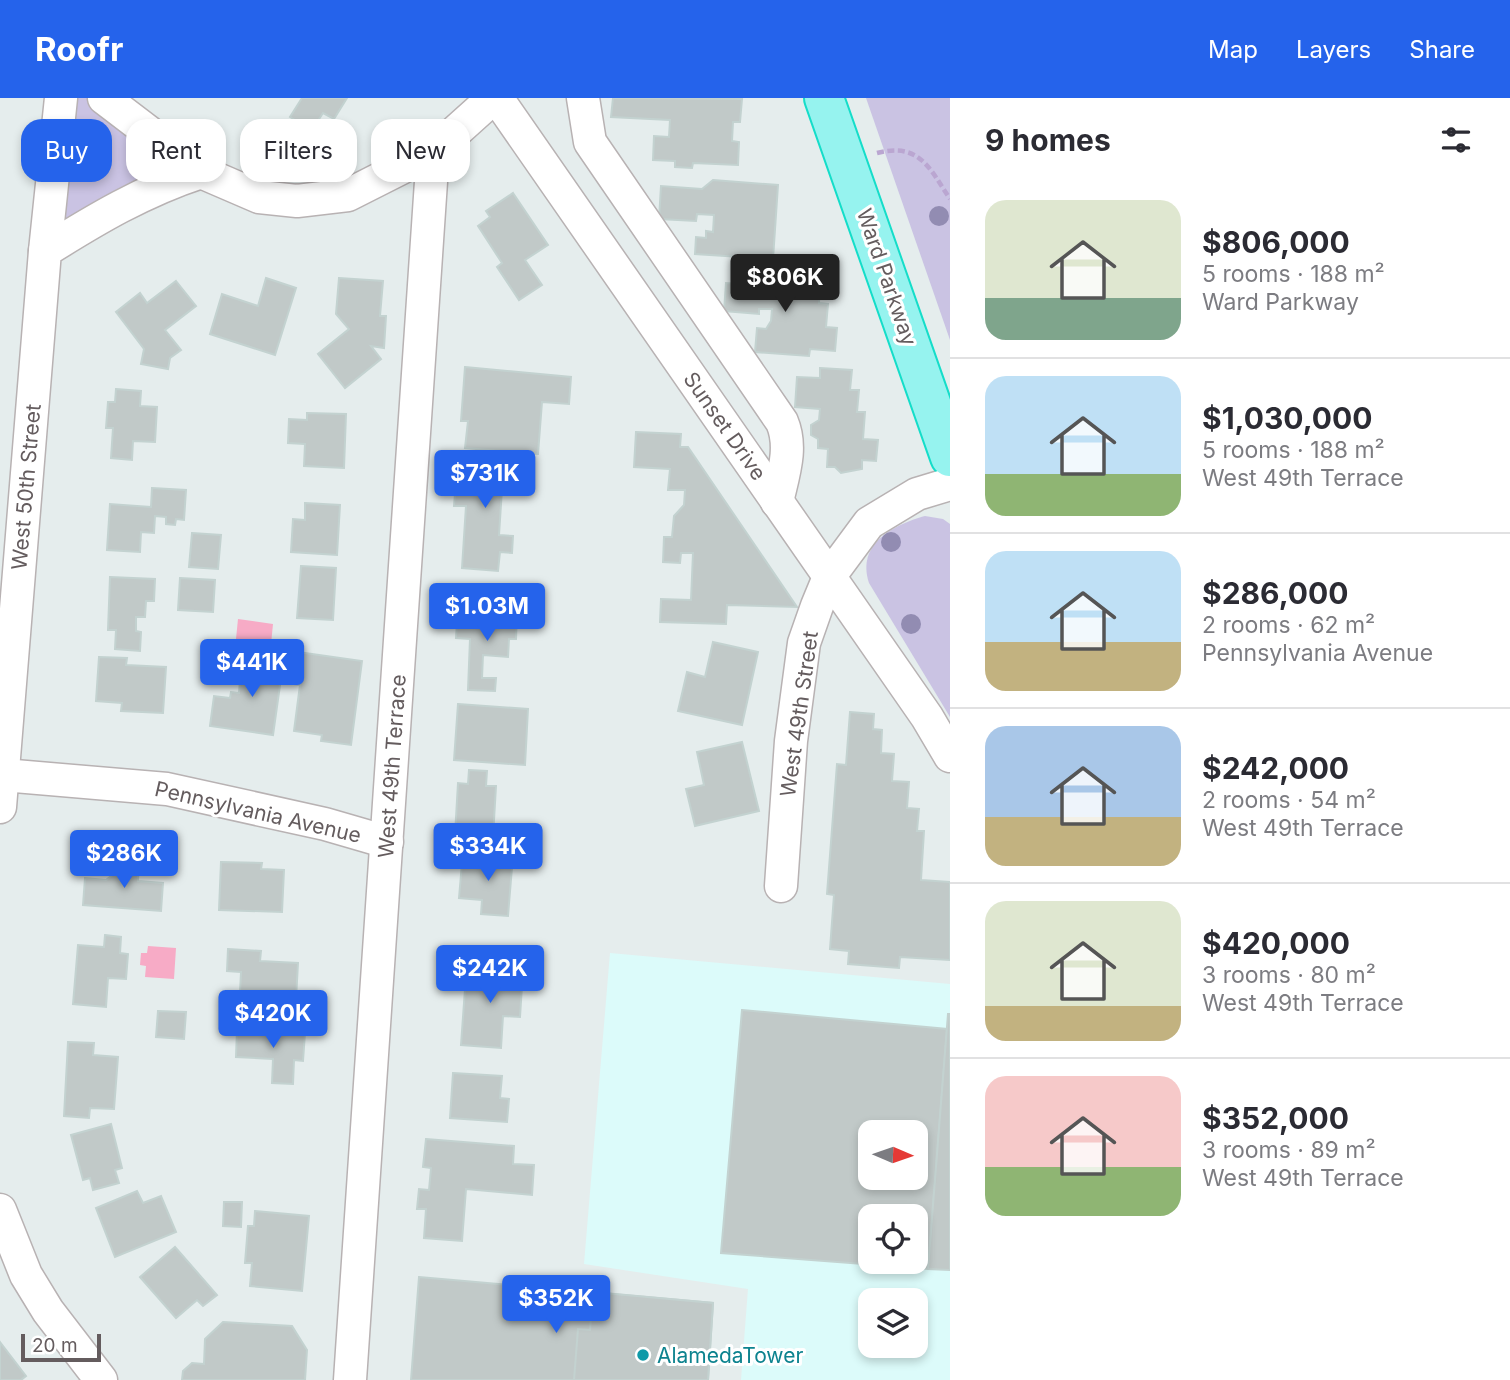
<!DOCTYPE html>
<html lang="en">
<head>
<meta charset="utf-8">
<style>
	:root { --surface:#fff; --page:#f2f2f3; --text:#2b2b33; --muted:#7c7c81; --line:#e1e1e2; --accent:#2563eb }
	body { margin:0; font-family:Inter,sans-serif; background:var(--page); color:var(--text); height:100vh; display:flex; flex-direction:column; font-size:26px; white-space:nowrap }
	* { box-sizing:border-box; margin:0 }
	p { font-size:23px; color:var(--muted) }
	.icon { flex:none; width:38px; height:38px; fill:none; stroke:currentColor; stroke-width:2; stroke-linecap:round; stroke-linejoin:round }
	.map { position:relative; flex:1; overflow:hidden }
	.panel { display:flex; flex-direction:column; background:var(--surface); width:560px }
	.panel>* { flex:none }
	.hud { position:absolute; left:21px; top:21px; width:665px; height:63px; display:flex; gap:14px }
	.needle { width:46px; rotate:92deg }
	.fabs { position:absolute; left:858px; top:1022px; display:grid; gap:14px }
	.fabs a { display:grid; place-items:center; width:70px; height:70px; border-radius:14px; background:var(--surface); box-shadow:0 4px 10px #0003; font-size:35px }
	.scale { position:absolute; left:21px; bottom:18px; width:80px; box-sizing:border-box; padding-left:7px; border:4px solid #645c5e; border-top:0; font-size:19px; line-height:24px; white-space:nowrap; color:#645c5e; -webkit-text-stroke:5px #fff; paint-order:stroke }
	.price { position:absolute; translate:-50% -60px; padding:0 16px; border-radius:7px; background:var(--accent); color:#fff; font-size:23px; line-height:46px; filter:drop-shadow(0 2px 4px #0008) }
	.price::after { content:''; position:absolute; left:50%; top:42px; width:21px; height:16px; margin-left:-10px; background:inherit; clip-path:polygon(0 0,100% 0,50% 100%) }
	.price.active { background:#222; color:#fff }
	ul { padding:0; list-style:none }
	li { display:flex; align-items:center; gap:21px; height:175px; padding:0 35px }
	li+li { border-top:2px solid var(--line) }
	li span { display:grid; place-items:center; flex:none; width:196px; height:140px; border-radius:21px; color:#555 }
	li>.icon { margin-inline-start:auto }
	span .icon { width:84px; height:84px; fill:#fffc; stroke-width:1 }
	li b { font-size:30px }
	h2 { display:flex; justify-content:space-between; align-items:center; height:84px; padding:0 35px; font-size:30px }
	.tag { padding:0 24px; border-radius:21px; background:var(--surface); box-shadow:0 4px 10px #0003; font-size:24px; line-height:63px }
	.tag.active { background:var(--accent); color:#fff }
	header { display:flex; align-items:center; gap:42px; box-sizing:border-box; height:98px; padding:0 35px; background:var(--accent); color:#fff }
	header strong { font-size:33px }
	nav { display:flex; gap:38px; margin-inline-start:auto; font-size:24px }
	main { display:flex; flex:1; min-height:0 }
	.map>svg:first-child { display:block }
</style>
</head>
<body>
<header>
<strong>Roofr</strong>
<nav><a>Map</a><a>Layers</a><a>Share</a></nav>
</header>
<main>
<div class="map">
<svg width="950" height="1282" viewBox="0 0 950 1282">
	<rect width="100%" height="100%" fill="#e5eded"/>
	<!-- commercial -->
	<path fill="#dcfbfa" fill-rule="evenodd" d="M 610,855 L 950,886 L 950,1282 L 741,1282 L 748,1191 L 584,1166 ZM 870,1034 L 915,1034 L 915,1080 L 870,1080 ZM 870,1118 L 915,1118 L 915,1164 L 870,1164 ZM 870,1202 L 915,1202 L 915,1248 L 870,1248 Z"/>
	<!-- green -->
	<g fill="#cac3e3">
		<polygon points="67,0 94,0 177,71 54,127"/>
		<polygon points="866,0 950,0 950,242"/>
		<path d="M 925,418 L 943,421 L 950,426 L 950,619 L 869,485 C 856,446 893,427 925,418 Z"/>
	</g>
	<!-- water -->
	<g fill="#f7abc6">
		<polygon points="238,521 273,526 271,546 236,541"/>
		<polygon points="148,848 176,850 174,881 145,879 146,868 140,867 141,855 147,855"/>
	</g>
	<!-- building -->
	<g fill="#c1c9c8" stroke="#c3d2d0" stroke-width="2" fill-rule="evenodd">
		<polygon points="302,0 347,0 334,21 323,15 312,32 290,19"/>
		<polygon points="613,0 742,1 740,24 733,24 732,43 739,44 738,67 693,65 692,70 675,69 675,63 653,62 654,38 669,39 670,22 611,19"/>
		<polygon points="713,82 778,87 773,161 695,156 696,139 706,140 706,133 713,134 714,117 697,116 696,123 659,121 661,88 702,91"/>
		<polygon points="513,95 548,147 525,162 542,187 519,202 497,169 502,165 478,128 490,119 486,113"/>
		<polygon points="753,176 820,181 819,205 828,206 826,229 837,230 835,253 810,251 809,258 755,254 757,230 766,231 771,223 772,211 759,211 759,216 724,213 726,185 753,187"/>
		<polygon points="266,180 296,190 275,257 210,236 222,196 258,208"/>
		<polygon points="339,180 383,183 380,218 386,218 384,250 371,248 381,261 345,290 318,256 349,231 336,216"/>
		<polygon points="176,183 196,208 165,232 181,252 170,260 168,271 141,266 144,251 116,214 140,195 147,205"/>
		<polygon points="465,269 571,279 569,306 542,304 538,356 465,350 468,323 461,323"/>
		<polygon points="820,270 852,272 850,292 859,292 857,314 865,314 863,341 878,342 876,363 862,362 862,371 841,375 835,369 827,369 828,351 818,350 818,341 811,337 811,327 819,322 820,311 795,309 797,279 820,280"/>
		<polygon points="116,291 141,293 140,308 157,309 155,344 133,343 132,362 111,360 113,330 106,330 108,304 115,304"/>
		<polygon points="307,315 346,316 344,370 304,368 305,346 288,345 289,321 307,322"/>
		<polygon points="636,334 681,336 680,349 688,349 797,509 727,507 726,526 660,524 661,501 691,502 693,455 681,455 680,465 663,464 664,439 672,439 674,418 684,407 685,392 668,392 670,371 634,369"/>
		<polygon points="470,360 508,363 507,373 528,375 526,393 502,391 499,437 513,438 512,455 500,454 498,473 462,470 466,408 454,408 457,371 469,371"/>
		<polygon points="152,390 186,392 184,422 176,421 175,427 166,426 166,419 155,418 154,435 141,434 140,454 107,452 110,406 151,409"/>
		<polygon points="305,405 340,407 337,457 291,454 293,421 305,422"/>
		<polygon points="192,435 221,437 218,471 189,469"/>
		<polygon points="301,468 336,470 333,522 297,520"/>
		<polygon points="110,479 155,481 154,503 146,503 145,519 136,519 136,533 141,534 140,553 115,551 116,532 108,532"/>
		<polygon points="180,480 215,482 213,514 178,512"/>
		<polygon points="472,513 517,515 516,541 509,541 508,559 483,557 482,580 496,580 495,593 468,592 470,541 456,540 457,524 472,525"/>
		<polygon points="713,544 758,554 742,627 678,613 687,574 705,579"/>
		<polygon points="251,553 277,556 275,572 282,573 273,637 210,628 214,598 230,600 231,594 239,595 240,582 247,583"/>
		<polygon points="298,554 362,563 351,647 321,643 322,637 294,633 300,587 293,586"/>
		<polygon points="99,559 127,560 126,567 166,569 163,615 121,613 122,605 96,603"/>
		<polygon points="458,606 528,611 525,667 454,662"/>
		<polygon points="850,614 874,616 873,631 882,632 881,655 894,656 892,683 909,684 907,710 919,711 917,733 924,733 921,782 950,784 950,862 900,859 899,870 848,866 849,853 830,851 834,797 827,796 837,666 846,667"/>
		<polygon points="742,644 759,713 695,728 686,691 704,687 697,654"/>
		<polygon points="469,672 487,673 486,688 496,688 493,739 455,737 458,685 468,686"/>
		<polygon points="478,755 513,757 508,818 481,816 482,802 459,800 462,765 477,766"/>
		<polygon points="117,761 139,762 138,783 163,785 161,813 83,807 85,780 106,782 116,774"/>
		<polygon points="221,764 262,765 261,771 284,772 282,814 219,812"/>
		<polygon points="105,837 121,839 120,855 128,856 126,881 108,880 106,909 73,906 78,847 104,849"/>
		<polygon points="228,851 261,853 260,863 298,865 295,919 239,916 241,874 227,873"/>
		<polygon points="477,869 523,872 520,919 503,918 501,950 461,947 466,877 477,878"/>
		<path d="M 742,912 L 947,931 L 928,1171 L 721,1155 ZM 870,1034 L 915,1034 L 915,1080 L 870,1080 ZM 870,1118 L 915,1118 L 915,1164 L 870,1164 Z"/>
		<polygon points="158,913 186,914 184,941 156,939"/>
		<polygon points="948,916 950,916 950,1172 928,1171"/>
		<polygon points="237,931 305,935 303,963 294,962 293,986 272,985 273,961 236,959"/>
		<polygon points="68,944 94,945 93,957 118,959 114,1011 90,1010 89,1020 64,1018"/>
		<polygon points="453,975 502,978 500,1000 509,1001 507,1024 450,1020"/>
		<polygon points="111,1026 122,1070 115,1072 119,1085 93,1092 90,1080 83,1082 71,1037"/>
		<polygon points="426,1041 514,1048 513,1066 534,1067 532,1097 466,1091 462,1143 424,1140 426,1111 417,1111 419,1091 429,1092 431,1070 423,1069"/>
		<polygon points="137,1093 143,1105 161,1098 176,1134 115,1159 96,1110"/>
		<polygon points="224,1104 242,1104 241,1129 223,1128"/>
		<polygon points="255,1113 309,1118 302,1193 250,1188 252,1165 245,1165 248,1128 254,1128"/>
		<polygon points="175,1149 217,1197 203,1208 197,1202 176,1220 140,1179"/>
		<polygon points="419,1179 713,1205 708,1282 411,1282"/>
		<polygon points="593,1194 713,1205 708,1282 574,1282 578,1231 590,1232"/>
		<polygon points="223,1224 292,1228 307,1252 305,1282 182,1282 183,1273 192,1265 204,1266 205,1241"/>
		<polygon points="0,1244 26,1278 21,1282 0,1282"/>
	</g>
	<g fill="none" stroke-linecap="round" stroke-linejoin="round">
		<defs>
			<g id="minor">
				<polyline points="104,0 201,74 259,99 297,103 348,97 433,54 493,0"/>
				<polyline points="497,0 927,619 950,658"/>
				<path d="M 583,0 L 590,44 L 782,324 C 793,350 783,377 777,404"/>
				<polyline points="45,153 61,0"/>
				<polyline points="3,677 167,691 325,726 387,744"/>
				<path d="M 0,709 L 45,153 C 96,121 143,93 201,74"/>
				<polyline points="781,788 791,643 804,545 817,508 829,479 869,425 917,396 950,386"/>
				<polyline points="0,1112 26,1177 48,1213 101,1282"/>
				<polyline points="350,1282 433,54"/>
			</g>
			<polyline id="highway" points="824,0 950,359"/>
		</defs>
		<!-- minor casing -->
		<use href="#minor" stroke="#b8b2b3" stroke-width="35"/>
		<!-- highway casing -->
		<use href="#highway" stroke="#15ddc9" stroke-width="42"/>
		<!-- path -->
		<path stroke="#baa6d1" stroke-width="4.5" stroke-dasharray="7 3.5" stroke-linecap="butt" d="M 877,55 C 920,44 930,71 950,101"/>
		<!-- minor -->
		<use href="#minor" stroke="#fff" stroke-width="32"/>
		<!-- highway -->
		<use href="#highway" stroke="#96f3ef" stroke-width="38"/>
	</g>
	<!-- trees -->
	<g fill="#928cb2">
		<circle cx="939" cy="118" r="10"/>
		<circle cx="891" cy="444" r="10"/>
		<circle cx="911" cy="526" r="10"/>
	</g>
	<!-- markers -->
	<circle fill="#0f9aa8" stroke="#fff" stroke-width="2.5" cx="643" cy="1257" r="7"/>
	<g text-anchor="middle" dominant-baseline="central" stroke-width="6" stroke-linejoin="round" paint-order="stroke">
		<!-- street labels -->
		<g font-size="21" fill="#645c5e" stroke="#fff">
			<text transform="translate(887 179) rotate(71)">Ward Parkway</text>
			<text transform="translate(725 328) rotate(55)">Sunset Drive</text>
			<text transform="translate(26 389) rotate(-85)">West 50th Street</text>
			<text transform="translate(799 616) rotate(-82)">West 49th Street</text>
			<text transform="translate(392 668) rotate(-86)">West 49th Terrace</text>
			<text transform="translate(258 714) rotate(13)">Pennsylvania Avenue</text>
		</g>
		<!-- culture labels -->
		<g font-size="21" fill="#0d838f" stroke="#fff" text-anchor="start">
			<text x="657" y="1257">AlamedaTower</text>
		</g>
	</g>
</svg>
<div class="fabs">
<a><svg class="needle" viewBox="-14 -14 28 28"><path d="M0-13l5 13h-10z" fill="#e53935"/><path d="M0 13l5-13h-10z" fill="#7c7c81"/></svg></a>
<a><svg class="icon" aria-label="locate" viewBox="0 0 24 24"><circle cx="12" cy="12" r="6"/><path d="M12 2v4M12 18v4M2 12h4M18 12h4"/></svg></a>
<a><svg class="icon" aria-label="layers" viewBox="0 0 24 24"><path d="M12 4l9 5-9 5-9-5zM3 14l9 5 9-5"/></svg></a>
</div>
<div class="scale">20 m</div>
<b class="price active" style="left:785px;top:216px">$806K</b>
<b class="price" style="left:485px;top:412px">$731K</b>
<b class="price" style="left:487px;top:545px">$1.03M</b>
<b class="price" style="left:252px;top:601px">$441K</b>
<b class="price" style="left:488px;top:785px">$334K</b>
<b class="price" style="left:124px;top:792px">$286K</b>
<b class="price" style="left:490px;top:907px">$242K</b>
<b class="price" style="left:273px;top:952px">$420K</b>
<b class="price" style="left:556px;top:1237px">$352K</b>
<div class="hud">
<a class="tag active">Buy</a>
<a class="tag">Rent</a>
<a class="tag">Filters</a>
<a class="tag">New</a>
</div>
</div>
<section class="panel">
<h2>9 homes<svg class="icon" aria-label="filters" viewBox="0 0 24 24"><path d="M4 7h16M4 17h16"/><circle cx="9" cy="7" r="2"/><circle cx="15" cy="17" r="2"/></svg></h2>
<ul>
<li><span style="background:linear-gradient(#dfe7d0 70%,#7fa58c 0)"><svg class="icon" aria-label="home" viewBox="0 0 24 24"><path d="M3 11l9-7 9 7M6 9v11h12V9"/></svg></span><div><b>$806,000</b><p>5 rooms · 188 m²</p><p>Ward Parkway</p></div></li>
<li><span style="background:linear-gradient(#bfe0f5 70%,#8fb573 0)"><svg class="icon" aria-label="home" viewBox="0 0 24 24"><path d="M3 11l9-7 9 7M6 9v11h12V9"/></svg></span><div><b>$1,030,000</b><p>5 rooms · 188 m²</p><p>West 49th Terrace</p></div></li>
<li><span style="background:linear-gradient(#bfe0f5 65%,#c2b280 0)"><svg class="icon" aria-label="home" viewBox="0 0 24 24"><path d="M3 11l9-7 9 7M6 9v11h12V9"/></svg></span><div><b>$286,000</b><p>2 rooms · 62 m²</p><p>Pennsylvania Avenue</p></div></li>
<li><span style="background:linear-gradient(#a9c7e8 65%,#c2b280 0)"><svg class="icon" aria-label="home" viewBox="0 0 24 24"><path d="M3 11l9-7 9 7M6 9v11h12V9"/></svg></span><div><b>$242,000</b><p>2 rooms · 54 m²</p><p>West 49th Terrace</p></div></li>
<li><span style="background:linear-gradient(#dfe7d0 75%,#c2b280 0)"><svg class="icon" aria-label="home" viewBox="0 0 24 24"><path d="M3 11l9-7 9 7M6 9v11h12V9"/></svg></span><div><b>$420,000</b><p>3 rooms · 80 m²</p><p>West 49th Terrace</p></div></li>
<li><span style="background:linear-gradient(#f6c9c9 65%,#8fb573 0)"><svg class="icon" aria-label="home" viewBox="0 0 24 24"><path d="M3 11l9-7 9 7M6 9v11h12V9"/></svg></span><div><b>$352,000</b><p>3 rooms · 89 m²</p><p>West 49th Terrace</p></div></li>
</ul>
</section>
</main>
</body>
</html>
